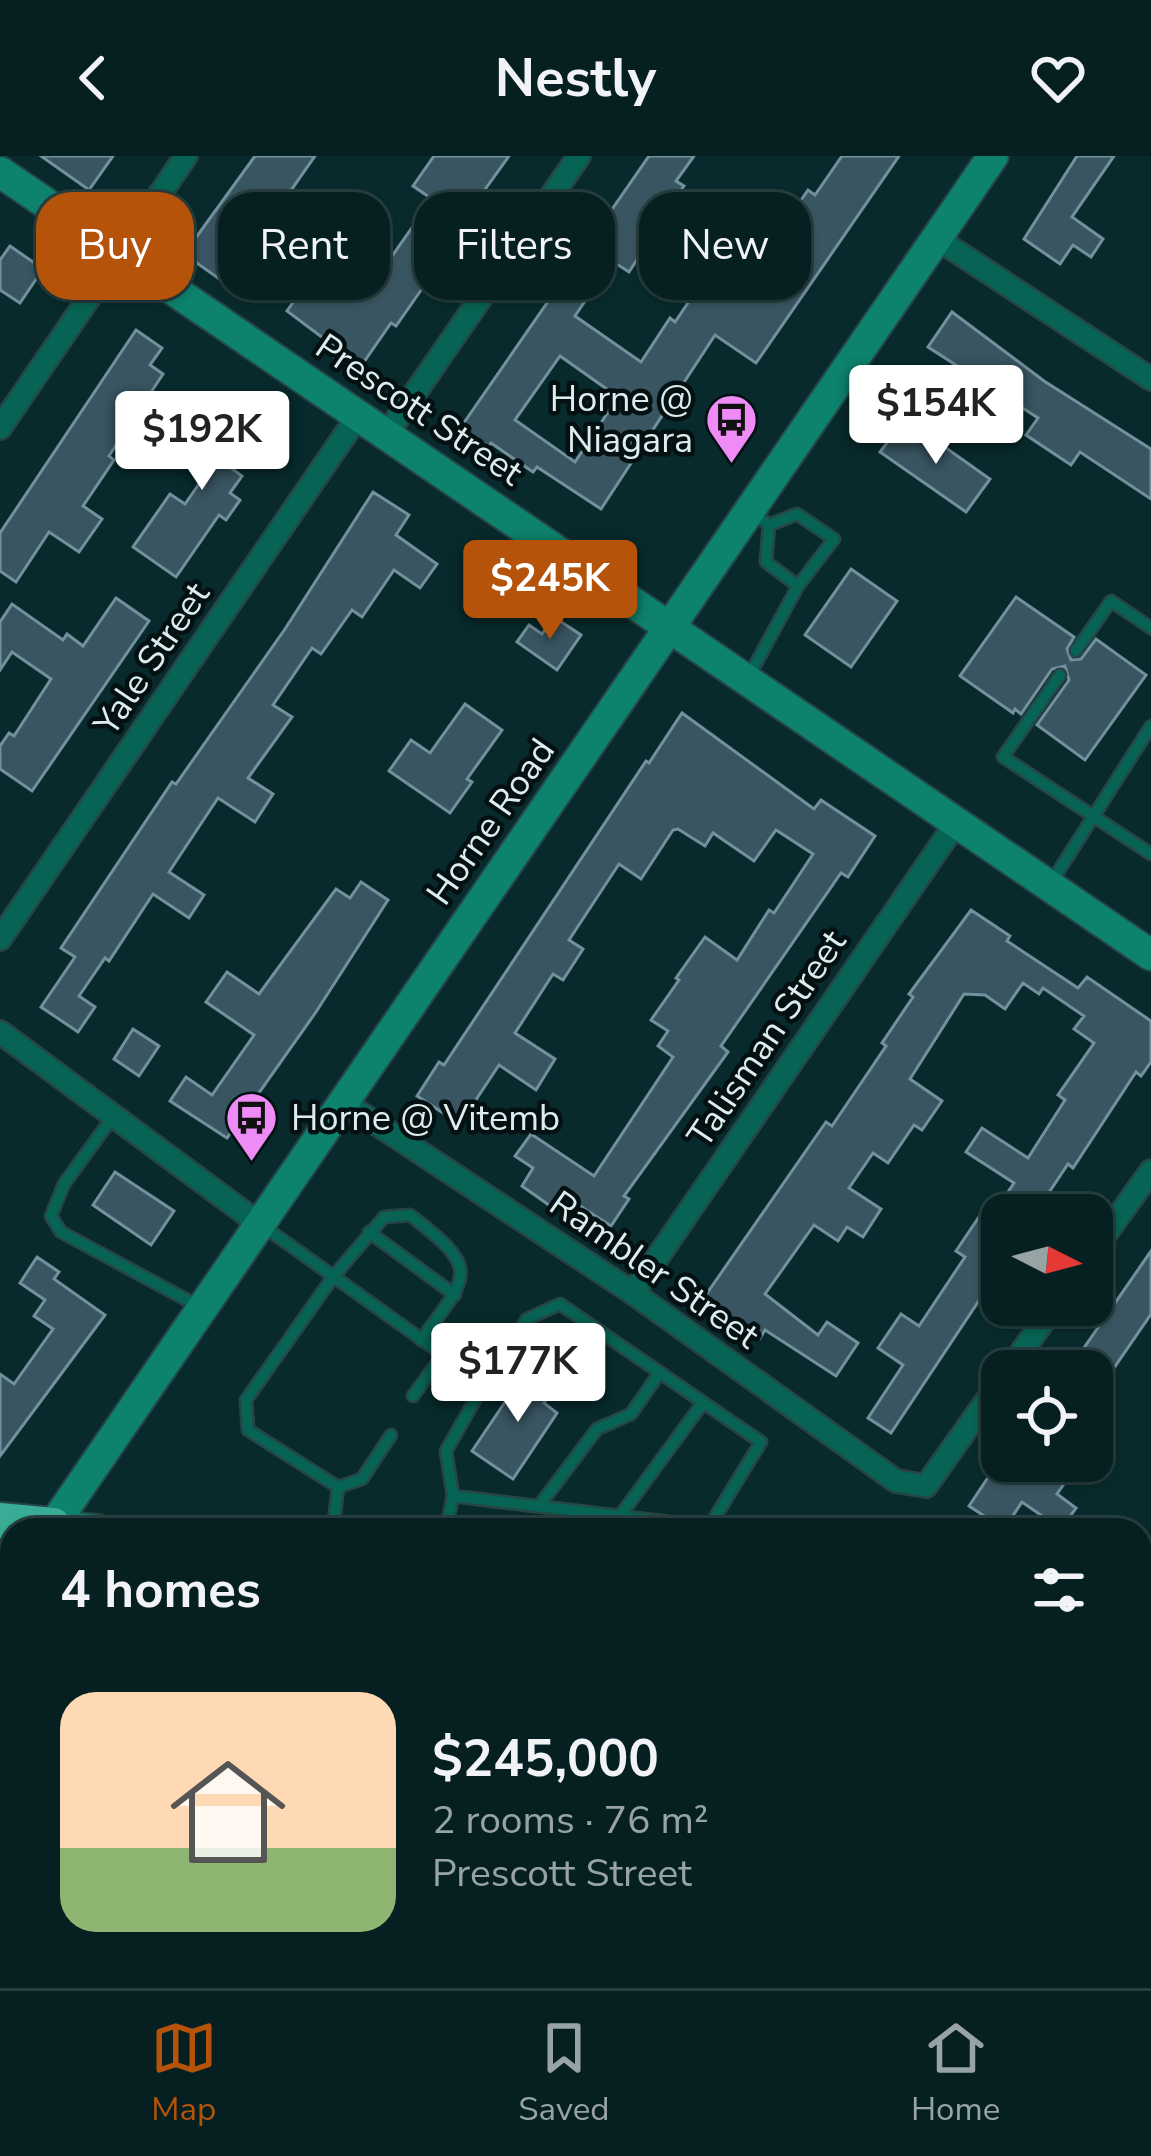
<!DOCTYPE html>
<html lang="en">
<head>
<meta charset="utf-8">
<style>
	:root { --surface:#062021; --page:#142d2e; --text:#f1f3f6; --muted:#98a3a5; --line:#273e3f; --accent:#b45309 }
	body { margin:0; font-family:"Nunito Sans",sans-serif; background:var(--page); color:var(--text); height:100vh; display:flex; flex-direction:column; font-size:45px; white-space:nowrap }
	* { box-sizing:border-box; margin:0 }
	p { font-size:39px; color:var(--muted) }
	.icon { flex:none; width:66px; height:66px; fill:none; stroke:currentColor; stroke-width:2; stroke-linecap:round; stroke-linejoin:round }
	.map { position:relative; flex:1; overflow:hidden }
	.drawer { position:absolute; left:0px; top:1362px; width:1152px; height:471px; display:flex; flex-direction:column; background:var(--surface); border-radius:36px 36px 0 0; box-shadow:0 3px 9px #0004,0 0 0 3px var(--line) }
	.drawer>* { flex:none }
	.banner { position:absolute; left:36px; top:36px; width:1080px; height:108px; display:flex; gap:24px }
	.needle { width:78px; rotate:96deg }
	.buttons { position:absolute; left:981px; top:1038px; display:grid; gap:24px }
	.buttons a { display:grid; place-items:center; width:132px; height:132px; border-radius:24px; background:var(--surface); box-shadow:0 3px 9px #0004,0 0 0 3px var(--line); font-size:60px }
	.price { position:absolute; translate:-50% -102px; padding:0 27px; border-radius:12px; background:#fff; color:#222; font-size:39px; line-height:78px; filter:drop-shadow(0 3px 6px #0008) }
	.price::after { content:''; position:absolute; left:50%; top:72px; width:36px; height:27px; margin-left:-18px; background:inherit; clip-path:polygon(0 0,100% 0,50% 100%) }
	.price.on { background:var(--accent); color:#fff }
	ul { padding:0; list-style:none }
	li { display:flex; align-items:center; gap:36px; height:300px; padding:0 60px }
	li+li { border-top:3px solid var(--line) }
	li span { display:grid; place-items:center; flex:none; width:336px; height:240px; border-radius:36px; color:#555 }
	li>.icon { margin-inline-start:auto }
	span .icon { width:144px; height:144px; fill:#fffc; stroke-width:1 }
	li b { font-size:51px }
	h2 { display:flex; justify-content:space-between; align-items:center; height:144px; padding:0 60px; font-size:51px }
	.tag { padding:0 42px; border-radius:36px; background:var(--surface); box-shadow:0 3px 9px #0004,0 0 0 3px var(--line); font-size:42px; line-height:108px }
	.tag.on { background:var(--accent); color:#fff }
	header { display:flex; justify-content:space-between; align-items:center; height:156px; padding:0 60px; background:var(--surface); font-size:54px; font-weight:700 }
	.menu { display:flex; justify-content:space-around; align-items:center; height:168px; border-top:3px solid var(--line); background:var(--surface); font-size:33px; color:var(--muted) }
	.menu a { display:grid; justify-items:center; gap:6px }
	.menu .on { color:var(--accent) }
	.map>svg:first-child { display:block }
</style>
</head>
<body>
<header><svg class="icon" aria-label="back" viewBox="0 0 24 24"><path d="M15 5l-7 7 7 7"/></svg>Nestly<svg class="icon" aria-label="heart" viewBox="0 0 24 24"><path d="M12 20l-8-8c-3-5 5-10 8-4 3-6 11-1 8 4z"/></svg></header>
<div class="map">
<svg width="1151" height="1832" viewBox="0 0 1151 1832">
	<rect width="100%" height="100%" fill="#082a2c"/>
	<!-- building -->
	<g fill="#395561" stroke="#73909d" stroke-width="3" fill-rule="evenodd">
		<polygon points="41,0 113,0 89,34"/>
		<polygon points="255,0 315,0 292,33 390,103 432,43 413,30 434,0 509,0 484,35 490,38 468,68 462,65 421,124 426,127 396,170 391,167 357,216 330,198 335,191 287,155 294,145 243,110 228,129 184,98"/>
		<path d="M 649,0 L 694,0 L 676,25 L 684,30 L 655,71 L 706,105 L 739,58 L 775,82 L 808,34 L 815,39 L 842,0 L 899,0 L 756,207 L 715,179 L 601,353 L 537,311 L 533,316 L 491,287 L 482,300 L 454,281 ZM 642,96 L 698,132 L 675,166 L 670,162 L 641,206 L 575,160 L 612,105 L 629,116 ZM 560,200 L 618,241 L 575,306 L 515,264 Z"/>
		<polygon points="1077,0 1114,0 1072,61 1103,83 1091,101 1073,89 1060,108 1024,83"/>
		<polygon points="10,90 43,113 20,147 0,134 0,104"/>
		<polygon points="952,156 1044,225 1151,293 1151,343 1080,296 1071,309 1026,279 1038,262 928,191"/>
		<polygon points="136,174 162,192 150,209 163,218 109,300 114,304 83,350 102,363 79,396 49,376 16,426 0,415 0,377"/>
		<polygon points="235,242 265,261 231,312 242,320 230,337 240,344 226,364 219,359 176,421 133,391 170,338 185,348 208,315 192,304"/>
		<polygon points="915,270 990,323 966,356 880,296 896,275 906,282"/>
		<polygon points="373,336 409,359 396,379 437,408 420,432 394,414 362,461 352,454 321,498 312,492 273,549 292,561 248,622 273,638 255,666 218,642 169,716 204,739 189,762 153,738 109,805 105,802 79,840 95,851 78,876 41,851 75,801 61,792 172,626 176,628 285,473"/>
		<polygon points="851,413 897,445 851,511 805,479"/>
		<polygon points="1016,441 1074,481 1067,493 1071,504 1081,503 1096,483 1146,519 1085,604 1037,569 1069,524 1065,510 1052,513 1021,558 1015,553 1013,557 960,520"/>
		<polygon points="116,442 149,465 32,635 0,613 0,590 9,577 14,580 51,523 12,496 0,514 0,466 12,448 63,484 67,478 83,490"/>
		<polygon points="554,461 581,479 557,514 517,486 529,469 542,478"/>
		<polygon points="465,548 502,574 467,623 472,626 450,657 389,615 411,584 430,597"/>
		<polygon points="682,557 814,653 821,644 875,680 848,721 841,717 721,890 728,896 624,1040 629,1043 611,1070 563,1039 553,1052 522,1030 533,1012 515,1000 531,978 594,1020 673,901 658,890 668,875 651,864 679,824 676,822 705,781 737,804 769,754 774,757 813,698 776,674 754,705 713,677 705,690 678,673 673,674 641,723 619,708 569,784 583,793 563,824 553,818 515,877 555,903 536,934 499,909 460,968 417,940 439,906 444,909 646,605 649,607"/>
		<polygon points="361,726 388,744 316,856 227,982 170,945 186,921 212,939 254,879 206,846 227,816 259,838 336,733 350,742"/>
		<polygon points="971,754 1010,780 1007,785 1078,832 1087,821 1151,865 1151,906 1141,920 1136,916 1073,1012 1068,1008 1034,1059 1002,1059 1002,1110 891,1277 868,1262 903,1209 878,1192 901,1158 919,1170 965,1101 956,1095 981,1058 989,1064 1014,1027 966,996 982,972 1028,1002 1065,944 1058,939 1094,887 1074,873 1084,860 1043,832 1039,838 1023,827 1005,853 985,839 964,838 910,923 942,945 922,974 914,969 888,1007 873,997 849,1032 881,1053 863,1081 847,1071 838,1085 814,1069 765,1138 818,1179 827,1166 858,1187 836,1220 765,1174 760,1182 703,1143 826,966 832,970 886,890 882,887 913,841 909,838"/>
		<polygon points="133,873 159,890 139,920 114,903"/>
		<polygon points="115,1016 174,1055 151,1089 93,1049"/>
		<polygon points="1151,1095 1151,1158 1092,1244 1092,1215 1068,1215"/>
		<polygon points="37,1101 59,1116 54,1123 105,1159 0,1300 0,1218 14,1228 53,1173 34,1160 45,1144 20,1127"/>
		<polygon points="528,1212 555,1231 544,1247 557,1257 513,1323 472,1295"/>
		<polygon points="999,1305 1080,1305 1057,1338 1076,1352 1061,1373 1022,1346 1004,1373 969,1350"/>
	</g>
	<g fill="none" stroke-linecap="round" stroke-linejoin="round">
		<defs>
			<g id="lane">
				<polyline points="769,369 766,406 798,430"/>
				<polyline points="1076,495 1111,445 1151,472"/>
				<polyline points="1060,519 1003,601 1151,698"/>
				<polyline points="748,522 798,430 834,383 797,358 769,369 754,357"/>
				<polyline points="1051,727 1151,570"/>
				<polyline points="112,962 64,1028 51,1060 61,1076 200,1151"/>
				<polyline points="263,1070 484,1228 446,1295 453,1340"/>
				<polyline points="369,1076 455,1139"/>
				<polyline points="484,1228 527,1163 560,1148 761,1286 709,1371"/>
				<polyline points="413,1240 442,1200"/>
				<path d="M 338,1331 L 248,1274 L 246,1244 L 333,1121 L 384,1061 L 410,1059 C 480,1113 471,1117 421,1184"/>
				<polyline points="338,1331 362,1323 391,1279"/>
				<polyline points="539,1350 597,1273 631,1258 658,1219"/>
				<polyline points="620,1360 702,1248"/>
				<polyline points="333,1374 338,1331"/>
				<polyline points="446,1374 453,1340 735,1374"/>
				<polyline points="1012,1832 1013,1821"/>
			</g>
			<g id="street">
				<polyline points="936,82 1151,223"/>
				<polyline points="0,272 186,0"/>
				<polyline points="386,279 579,0"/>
				<polyline points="0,783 358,260"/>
				<polyline points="0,876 261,1069"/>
				<polyline points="345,947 633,1137 896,1325 926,1330 1002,1223"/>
				<polyline points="1092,1097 1151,1015"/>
				<polyline points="633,1137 956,667"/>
				<polyline points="1008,1215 1055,1149"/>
			</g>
			<g id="secondary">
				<polyline points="0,16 1151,799"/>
				<polyline points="53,1370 97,1374"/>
				<polyline points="50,1374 993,0"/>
				<polyline points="0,1444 12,1427"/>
				<polyline points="1140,1496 1151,1497"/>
				<polyline points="0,1688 12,1689"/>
				<polyline points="1140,1782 1151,1783"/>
			</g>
			<g id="highway">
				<polyline points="0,1365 53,1370"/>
				<polyline points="0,1484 12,1485"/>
				<polyline points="1140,1564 1151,1566"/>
				<polyline points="0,1567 12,1568"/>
				<polyline points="1140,1592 1151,1593"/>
				<polyline points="1140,1674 1151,1675"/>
				<polyline points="1140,1701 1151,1701"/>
			</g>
		</defs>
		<!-- lane casing -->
		<use href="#lane" stroke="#264547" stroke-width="15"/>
		<!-- street casing -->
		<use href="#street" stroke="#264547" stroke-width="26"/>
		<!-- secondary casing -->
		<use href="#secondary" stroke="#264547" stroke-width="34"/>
		<!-- highway casing -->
		<use href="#highway" stroke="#264547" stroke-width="40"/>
		<!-- lane -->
		<use href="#lane" stroke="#076353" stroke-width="10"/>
		<!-- street -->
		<use href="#street" stroke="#076353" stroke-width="21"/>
		<!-- secondary -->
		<use href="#secondary" stroke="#0d826d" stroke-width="30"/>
		<!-- highway -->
		<use href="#highway" stroke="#38ac94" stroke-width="36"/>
	</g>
	<!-- icons -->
	<defs>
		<symbol id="bus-pin" viewBox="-11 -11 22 30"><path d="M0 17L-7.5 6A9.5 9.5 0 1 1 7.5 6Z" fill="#ef8bf7" stroke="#041011"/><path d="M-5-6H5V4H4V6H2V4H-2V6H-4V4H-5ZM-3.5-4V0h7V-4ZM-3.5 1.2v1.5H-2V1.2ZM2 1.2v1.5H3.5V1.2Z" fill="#111"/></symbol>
	</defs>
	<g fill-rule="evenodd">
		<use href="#bus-pin" x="702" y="234" width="59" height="81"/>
		<use href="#bus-pin" x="222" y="932" width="59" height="81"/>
	</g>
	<g text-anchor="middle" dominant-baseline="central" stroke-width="9" stroke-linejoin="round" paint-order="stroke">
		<!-- poi labels -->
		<g font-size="36" fill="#dbedee" stroke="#041011" text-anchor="end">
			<text x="693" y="243">Horne @<tspan x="693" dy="41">Niagara</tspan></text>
			<text x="291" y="962" text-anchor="start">Horne @ Vitemb</text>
		</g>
		<!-- street labels -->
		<g font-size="36" fill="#dbedee" stroke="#041011">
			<text transform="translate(419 254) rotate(34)">Prescott Street</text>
			<text transform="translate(152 503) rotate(-56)">Yale Street</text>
			<text transform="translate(491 666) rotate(-55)">Horne Road</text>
			<text transform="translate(767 883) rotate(-56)">Talisman Street</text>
			<text transform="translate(654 1114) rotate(35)">Rambler Street</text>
		</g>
	</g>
</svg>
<div class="buttons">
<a><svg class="needle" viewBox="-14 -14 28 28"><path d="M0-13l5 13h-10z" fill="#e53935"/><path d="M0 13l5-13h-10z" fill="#98a3a5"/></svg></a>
<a><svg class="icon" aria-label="locate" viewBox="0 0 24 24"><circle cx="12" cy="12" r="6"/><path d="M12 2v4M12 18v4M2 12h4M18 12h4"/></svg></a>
</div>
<b class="price" style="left:936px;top:311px">$154K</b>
<b class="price" style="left:202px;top:337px">$192K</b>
<b class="price on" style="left:550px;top:486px">$245K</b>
<b class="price" style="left:518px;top:1269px">$177K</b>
<div class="banner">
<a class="tag on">Buy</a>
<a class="tag">Rent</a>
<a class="tag">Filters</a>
<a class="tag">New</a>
</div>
<section class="drawer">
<h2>4 homes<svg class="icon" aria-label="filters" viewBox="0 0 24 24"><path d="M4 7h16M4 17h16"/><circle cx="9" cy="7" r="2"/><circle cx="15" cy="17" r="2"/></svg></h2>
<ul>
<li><span style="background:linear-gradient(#ffd9b3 65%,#8fb573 0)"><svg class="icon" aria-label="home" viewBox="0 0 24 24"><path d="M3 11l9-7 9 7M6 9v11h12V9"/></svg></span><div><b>$245,000</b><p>2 rooms · 76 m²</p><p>Prescott Street</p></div></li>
</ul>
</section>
</div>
<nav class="menu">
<a class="on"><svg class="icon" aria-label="map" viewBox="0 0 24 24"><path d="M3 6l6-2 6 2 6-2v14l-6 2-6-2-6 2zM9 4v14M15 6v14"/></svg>Map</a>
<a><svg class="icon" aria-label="saved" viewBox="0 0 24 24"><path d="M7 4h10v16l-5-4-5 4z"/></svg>Saved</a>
<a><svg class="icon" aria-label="home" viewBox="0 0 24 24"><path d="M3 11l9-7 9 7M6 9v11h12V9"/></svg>Home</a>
</nav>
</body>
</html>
